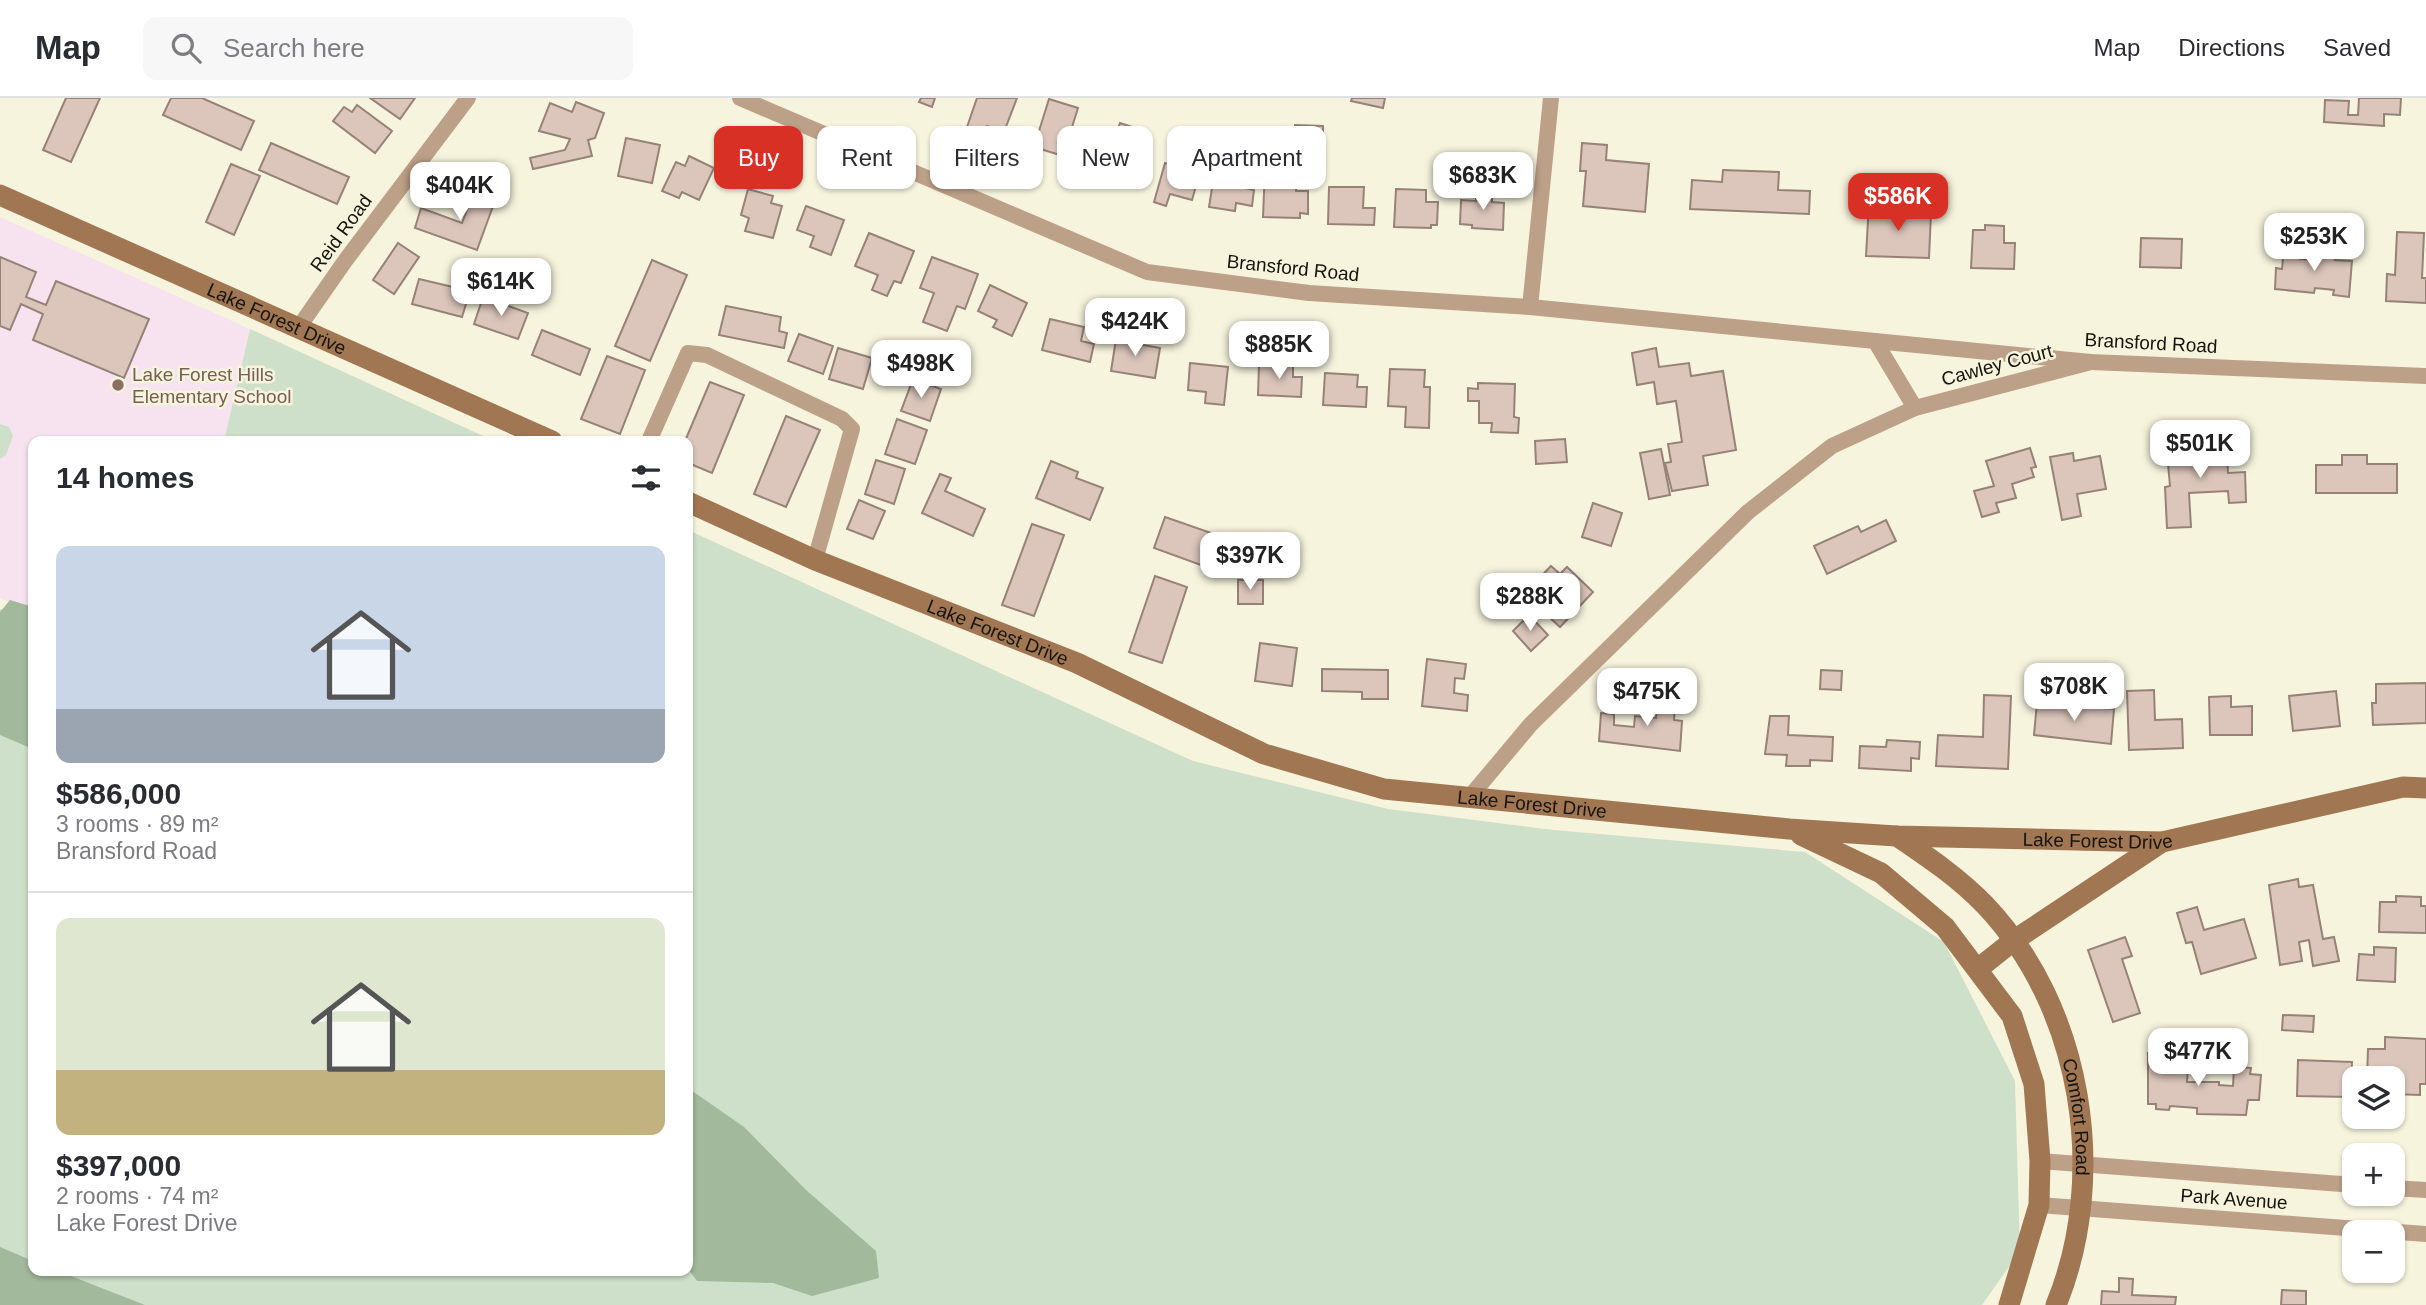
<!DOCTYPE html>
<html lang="en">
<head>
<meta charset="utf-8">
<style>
	:root { --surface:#fff; --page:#f7f7f7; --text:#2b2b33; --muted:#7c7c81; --line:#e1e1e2; --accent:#d93025 }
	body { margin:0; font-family:Helvetica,sans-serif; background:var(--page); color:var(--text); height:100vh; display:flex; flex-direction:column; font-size:26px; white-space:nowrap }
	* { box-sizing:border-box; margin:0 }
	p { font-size:23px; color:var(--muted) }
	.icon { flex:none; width:38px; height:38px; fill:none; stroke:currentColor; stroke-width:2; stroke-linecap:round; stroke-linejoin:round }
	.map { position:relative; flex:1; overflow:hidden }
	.drawer { position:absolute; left:28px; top:338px; width:665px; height:840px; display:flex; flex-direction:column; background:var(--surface); border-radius:14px; box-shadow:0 2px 5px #0004 }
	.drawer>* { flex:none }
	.banner { position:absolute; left:714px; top:28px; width:665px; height:63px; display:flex; gap:14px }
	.tools { position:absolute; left:2342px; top:968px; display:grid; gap:14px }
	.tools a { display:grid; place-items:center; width:63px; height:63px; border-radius:14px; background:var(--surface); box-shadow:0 2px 5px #0004; font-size:35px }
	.price { position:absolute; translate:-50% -60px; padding:0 16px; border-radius:14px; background:#fff; color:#222; font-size:23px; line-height:46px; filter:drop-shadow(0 2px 4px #0008) }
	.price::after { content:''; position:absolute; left:50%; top:42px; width:21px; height:16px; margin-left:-10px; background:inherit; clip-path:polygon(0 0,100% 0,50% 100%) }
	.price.current { background:var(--accent); color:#fff }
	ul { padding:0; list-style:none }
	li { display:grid; align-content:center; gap:14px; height:371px; padding:0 28px }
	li+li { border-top:2px solid var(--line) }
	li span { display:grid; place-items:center; height:217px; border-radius:14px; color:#555 }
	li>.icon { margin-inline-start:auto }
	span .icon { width:126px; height:126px; fill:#fffc; stroke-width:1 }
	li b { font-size:30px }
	h2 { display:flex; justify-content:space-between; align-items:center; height:84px; padding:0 28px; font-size:30px }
	.chip { padding:0 24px; border-radius:14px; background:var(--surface); box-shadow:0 2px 5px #0004; font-size:24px; line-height:63px }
	.chip.current { background:var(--accent); color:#fff }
	header { display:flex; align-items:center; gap:42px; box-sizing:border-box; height:98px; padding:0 35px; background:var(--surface); border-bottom:2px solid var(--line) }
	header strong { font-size:33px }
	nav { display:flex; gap:38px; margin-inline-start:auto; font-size:24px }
	.search { width:490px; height:63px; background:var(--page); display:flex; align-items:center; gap:18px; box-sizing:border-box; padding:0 24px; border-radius:14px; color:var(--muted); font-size:26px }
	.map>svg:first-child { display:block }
</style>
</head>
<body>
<header>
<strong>Map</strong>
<div class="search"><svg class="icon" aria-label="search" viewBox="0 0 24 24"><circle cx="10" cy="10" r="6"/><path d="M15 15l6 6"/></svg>Search here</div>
<nav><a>Map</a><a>Directions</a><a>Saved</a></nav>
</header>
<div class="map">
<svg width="2426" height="1207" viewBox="0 0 2426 1207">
	<rect width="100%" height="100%" fill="#f7f4de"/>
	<!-- education -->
	<polygon fill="#f7e2f0" points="0,119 250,231 224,343 33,343 33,516 0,500"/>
	<!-- green -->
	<g fill="#cee0ca">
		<polygon points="250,231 494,343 224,343"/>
		<polygon points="0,326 9,329 13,338 6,357 0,361"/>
		<polygon points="688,432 1193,663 1388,711 1554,732 1805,754 1944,844 2015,983 2020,1153 1982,1207 0,1207 0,511 33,524 33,1172 688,1172"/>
	</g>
	<!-- forest -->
	<g fill="#a2b99c">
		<polygon points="10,502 33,509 33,651 0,637 0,514"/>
		<polygon points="688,990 744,1029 806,1092 876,1153 879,1180 812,1198 773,1185 697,1183 688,1171"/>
		<polygon points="0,1149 33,1163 33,1172 58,1173 145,1207 0,1207"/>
	</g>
	<!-- building -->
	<g fill="#dcc6bb" stroke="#978278" stroke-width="2">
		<polygon points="66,0 100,0 71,64 43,52"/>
		<polygon points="171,0 202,0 254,23 241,52 163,17"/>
		<polygon points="370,0 415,0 400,21"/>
		<polygon points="921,0 935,0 932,9 919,4"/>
		<polygon points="977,0 1017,0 1004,34 987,28 985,35 967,29"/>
		<polygon points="1352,0 1385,0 1383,10 1351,3"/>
		<polygon points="2359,0 2401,0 2400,17 2384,16 2384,28 2324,24 2325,2 2349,3 2348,17 2358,17"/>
		<polygon points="1049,1 1078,10 1063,58 1034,49"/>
		<polygon points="576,4 604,15 595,40 588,42 592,58 533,71 530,60 565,52 570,41 539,33 550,5 572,14"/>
		<polygon points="357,7 392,33 375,55 333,23 344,9 352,14"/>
		<polygon points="1120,25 1141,32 1133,55 1149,60 1140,87 1123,82 1121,86 1088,75 1095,54 1108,58"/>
		<polygon points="1295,27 1323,28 1323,49 1295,48"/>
		<polygon points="626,40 660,47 652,85 618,78"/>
		<polygon points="271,45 349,79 337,106 259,72"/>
		<polygon points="1582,45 1607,47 1606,62 1649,66 1645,114 1583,108 1586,73 1580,73"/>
		<polygon points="689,58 714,70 699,102 682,94 679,100 662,93 676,64 685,68"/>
		<polygon points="1165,65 1188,72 1187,78 1198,81 1192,102 1170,96 1166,108 1154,104"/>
		<polygon points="231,66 260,78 234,137 206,124"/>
		<polygon points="1215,71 1248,76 1245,90 1254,92 1252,108 1236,105 1235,113 1209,109"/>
		<polygon points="1265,71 1296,72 1296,93 1308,93 1308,116 1300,115 1300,120 1263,119"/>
		<polygon points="1723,72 1779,74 1778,92 1810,93 1809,116 1690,111 1692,82 1722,84"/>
		<polygon points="1329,89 1364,89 1363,110 1375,110 1374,127 1328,126"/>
		<polygon points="748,91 773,98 771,105 782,108 773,140 745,133 749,120 741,117"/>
		<polygon points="1396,91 1426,92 1426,104 1438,104 1437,127 1431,127 1431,130 1394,129"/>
		<polygon points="474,93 496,100 477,152 415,130 421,110 462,125"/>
		<polygon points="1476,93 1492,93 1492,104 1504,105 1503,132 1472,130 1472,127 1460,126 1461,102 1476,103"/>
		<polygon points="1869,105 1885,105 1885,114 1931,115 1929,160 1866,158"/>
		<polygon points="806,108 844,122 831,157 810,149 814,138 797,132"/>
		<polygon points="1985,127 2004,128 2004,145 2015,145 2014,171 1971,170 1973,132 1985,132"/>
		<polygon points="2397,134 2424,135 2422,180 2426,180 2426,205 2386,203 2387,176 2395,177"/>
		<polygon points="869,135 914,153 901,185 894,183 887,198 872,192 878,177 855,168"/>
		<polygon points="2141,140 2182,141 2181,170 2140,169"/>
		<polygon points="398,145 419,159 394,196 373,182"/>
		<polygon points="2284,149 2301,150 2300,161 2317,162 2318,152 2336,153 2335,162 2352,163 2349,199 2333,197 2334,192 2315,190 2314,195 2275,191 2276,170 2282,171"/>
		<polygon points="0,159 36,174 26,199 46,207 56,183 149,221 124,280 33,242 43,216 21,206 10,232 0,228"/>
		<polygon points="932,159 978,176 965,211 957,208 947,233 923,224 934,195 920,190"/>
		<polygon points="652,162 687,177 650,263 615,248"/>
		<polygon points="419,181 470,193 462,219 412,206"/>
		<polygon points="990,187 1027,205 1012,238 993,229 997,222 978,213"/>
		<polygon points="483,199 528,215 518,241 474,226"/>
		<polygon points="726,208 781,219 779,233 787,235 784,250 719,237"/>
		<polygon points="1050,221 1084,229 1081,243 1094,246 1090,264 1042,252"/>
		<polygon points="542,232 590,251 580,277 532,257"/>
		<polygon points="1117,235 1128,237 1127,244 1160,250 1155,280 1111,273"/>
		<polygon points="799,236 833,248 823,276 788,263"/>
		<polygon points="838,250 872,260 863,291 829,281"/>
		<polygon points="1656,250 1659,269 1689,265 1691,278 1723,273 1736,352 1703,358 1708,387 1672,393 1665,365 1671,364 1668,346 1682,344 1676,303 1657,306 1654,284 1637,287 1632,255"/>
		<polygon points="607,258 645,272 620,336 581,321"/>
		<polygon points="1190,265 1228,269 1224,307 1205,305 1206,294 1188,292"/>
		<polygon points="1259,266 1293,267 1293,279 1302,279 1301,299 1258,297"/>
		<polygon points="1390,271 1425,272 1424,289 1430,289 1429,330 1405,329 1406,309 1388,308"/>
		<polygon points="1325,275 1358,277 1357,289 1367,289 1366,309 1323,307"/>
		<polygon points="913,281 941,291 930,323 901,313"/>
		<polygon points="710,284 744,297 712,375 688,365 685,343"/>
		<polygon points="1478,285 1515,286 1514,319 1519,320 1518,335 1491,334 1492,325 1479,325 1479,303 1468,303 1468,290 1478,291"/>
		<polygon points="786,318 820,332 786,409 754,396"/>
		<polygon points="897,321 927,332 915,366 885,356"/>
		<polygon points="1565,341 1567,364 1536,366 1535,343"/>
		<polygon points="2226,343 2228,375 2245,374 2246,404 2229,405 2228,393 2189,395 2191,429 2167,430 2165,389 2170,388 2168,366 2183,365 2182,345"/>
		<polygon points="2030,350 2036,369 2031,370 2034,379 2012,386 2016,400 1996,405 1999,414 1982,419 1974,393 1994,388 1986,363"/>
		<polygon points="1661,351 1670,397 1649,401 1640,355"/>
		<polygon points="2073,355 2074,363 2100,358 2106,391 2077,396 2081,418 2062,422 2050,359"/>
		<polygon points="2342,357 2367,357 2367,366 2397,366 2397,395 2316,395 2316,367 2342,367"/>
		<polygon points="876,362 905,371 894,406 865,396"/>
		<polygon points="1051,363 1078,374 1076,380 1103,390 1090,422 1036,400"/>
		<polygon points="940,376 951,380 945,393 985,411 973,438 922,415"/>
		<polygon points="859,402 885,413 873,441 847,431"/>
		<polygon points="1593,405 1622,415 1611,448 1582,439"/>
		<polygon points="1165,419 1220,438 1209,470 1154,450"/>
		<polygon points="1886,422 1896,443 1827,476 1814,448 1858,428 1861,434"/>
		<polygon points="1032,426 1064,437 1034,518 1002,507"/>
		<polygon points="1551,468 1560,476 1567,469 1593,494 1560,529 1524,496"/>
		<polygon points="1155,478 1187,489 1162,565 1129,554"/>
		<rect x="1238" y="482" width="25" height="24"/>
		<polygon points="1529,517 1548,537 1531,553 1513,533"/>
		<polygon points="1260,545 1297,550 1292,588 1255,583"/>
		<polygon points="1427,561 1466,566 1464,581 1455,580 1454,595 1468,597 1467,613 1422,608"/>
		<polygon points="1322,571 1388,572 1388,601 1362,601 1362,594 1322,593"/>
		<polygon points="1821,572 1842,573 1841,592 1820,591"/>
		<polygon points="2426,585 2426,625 2373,627 2372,605 2376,605 2376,586"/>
		<polygon points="2154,592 2155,622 2182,621 2183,650 2129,652 2127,593"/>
		<polygon points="2336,593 2340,628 2293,633 2289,598"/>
		<polygon points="1658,597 1676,598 1674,622 1682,623 1680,653 1599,643 1601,615 1614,616 1614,627 1634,629 1635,618 1656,620"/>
		<polygon points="1984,597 2011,598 2008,671 1936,668 1938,637 1983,639"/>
		<polygon points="2231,598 2231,609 2252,608 2252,637 2210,637 2209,599"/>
		<polygon points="2037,604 2114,611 2111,646 2034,637"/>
		<polygon points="1770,618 1789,618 1788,637 1833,639 1832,663 1810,662 1810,668 1786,668 1787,657 1765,656"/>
		<polygon points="1887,642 1920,644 1919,661 1911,660 1911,673 1859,670 1860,648 1886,649"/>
		<polygon points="2298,781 2299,789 2313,787 2323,841 2334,839 2339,863 2313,868 2309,842 2299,844 2302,863 2280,867 2269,787"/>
		<polygon points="2396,798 2421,799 2421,808 2426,808 2426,835 2379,834 2380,804 2396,804"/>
		<polygon points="2197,809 2204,832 2244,821 2256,860 2201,876 2192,844 2186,845 2177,815"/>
		<polygon points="2125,839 2132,858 2122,861 2140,915 2113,924 2088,852"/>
		<polygon points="2374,849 2396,850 2395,884 2357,882 2359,856 2374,857"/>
		<polygon points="2283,917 2314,918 2313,934 2282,932"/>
		<polygon points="2385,939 2426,941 2426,986 2420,986 2420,997 2392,996 2392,980 2367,980 2368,951 2385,951"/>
		<polygon points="2148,955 2189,957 2187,984 2219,984 2219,987 2233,988 2234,969 2251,970 2250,976 2261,977 2259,1002 2248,1002 2246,1017 2197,1016 2197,1010 2170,1008 2169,1012 2156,1011 2156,1006 2148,1006"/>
		<polygon points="2298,962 2352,964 2351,999 2297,998"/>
		<polygon points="2119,1180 2133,1181 2132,1197 2176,1199 2175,1207 2101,1207 2102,1193 2119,1194"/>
		<polygon points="2282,1192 2306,1193 2306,1207 2281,1207"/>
	</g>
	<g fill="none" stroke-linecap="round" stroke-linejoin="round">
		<!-- street -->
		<g stroke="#bda088" stroke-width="16">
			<polyline points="740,0 1147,174 1309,195 1530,209 1875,243 1915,310"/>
			<polyline points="1530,209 1551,0"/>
			<polyline points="299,229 345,163 468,0"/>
			<polyline points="1875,243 2091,264 2426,278"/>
			<polyline points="649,343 688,255 707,257 842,321 852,331 815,462"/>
			<polyline points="1468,701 1531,626 1748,414 1832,348 1915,310 2091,264"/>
			<polyline points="2040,1063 2354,1087"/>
			<polyline points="2392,1090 2426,1092"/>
			<polyline points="2039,1107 2426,1136"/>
		</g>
		<!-- secondary -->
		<g stroke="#a17753" stroke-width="21">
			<path id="s1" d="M 0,97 L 552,343"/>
			<path id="s2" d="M 688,404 L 815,462 L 1077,565 L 1264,656 L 1384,691 L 1789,731 L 1896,738 L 2162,744 L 2403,689 L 2426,690"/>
			<polyline points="1801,737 1881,775 1945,829 2012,918 2034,986 2040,1063 2039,1107 2009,1207"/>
			<path id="s3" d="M 1897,738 C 1928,759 1959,780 1985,807 C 2083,910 2109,1078 2056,1207"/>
			<polyline points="1979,870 2013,843 2162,744"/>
		</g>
	</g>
	<!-- markers -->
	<circle fill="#8d6e63" stroke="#f7f4de" stroke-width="2.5" cx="118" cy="287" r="7"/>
	<g text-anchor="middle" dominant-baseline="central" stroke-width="5" stroke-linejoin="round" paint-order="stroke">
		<!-- street labels -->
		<g font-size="19" fill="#16140d" stroke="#f7f4de">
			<text transform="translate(341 135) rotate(-54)">Reid Road</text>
			<text transform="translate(1293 170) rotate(6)">Bransford Road</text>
			<text stroke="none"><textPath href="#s1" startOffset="303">Lake Forest Drive</textPath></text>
			<text transform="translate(2151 245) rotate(3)">Bransford Road</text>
			<text transform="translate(1997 267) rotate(-15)">Cawley Court</text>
			<text stroke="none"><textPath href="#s2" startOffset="336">Lake Forest Drive</textPath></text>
			<text stroke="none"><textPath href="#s2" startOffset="903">Lake Forest Drive</textPath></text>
			<text stroke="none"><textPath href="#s2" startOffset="1470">Lake Forest Drive</textPath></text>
			<text stroke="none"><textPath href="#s3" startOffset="348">Comfort Road</textPath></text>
			<text transform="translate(2234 1101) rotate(4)">Park Avenue</text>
		</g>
		<!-- education labels -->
		<g font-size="19" fill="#785e54" stroke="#f7f4de" text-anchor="start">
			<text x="132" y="276">Lake Forest Hills<tspan x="132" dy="22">Elementary School</tspan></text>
		</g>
	</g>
</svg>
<div class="tools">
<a><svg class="icon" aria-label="layers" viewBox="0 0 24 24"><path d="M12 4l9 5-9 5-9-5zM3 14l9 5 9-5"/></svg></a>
<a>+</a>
<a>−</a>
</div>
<b class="price" style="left:1483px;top:114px">$683K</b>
<b class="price" style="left:460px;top:124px">$404K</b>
<b class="price current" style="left:1898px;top:135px">$586K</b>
<b class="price" style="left:2314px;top:175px">$253K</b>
<b class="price" style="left:501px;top:220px">$614K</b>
<b class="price" style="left:1135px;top:260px">$424K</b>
<b class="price" style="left:1279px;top:283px">$885K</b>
<b class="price" style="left:921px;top:302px">$498K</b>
<b class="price" style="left:2200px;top:382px">$501K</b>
<b class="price" style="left:1250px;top:494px">$397K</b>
<b class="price" style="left:1530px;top:535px">$288K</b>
<b class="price" style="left:2074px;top:625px">$708K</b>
<b class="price" style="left:1647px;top:630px">$475K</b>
<b class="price" style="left:2198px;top:990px">$477K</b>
<div class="banner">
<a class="chip current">Buy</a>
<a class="chip">Rent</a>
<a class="chip">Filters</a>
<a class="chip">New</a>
<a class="chip">Apartment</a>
</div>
<section class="drawer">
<h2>14 homes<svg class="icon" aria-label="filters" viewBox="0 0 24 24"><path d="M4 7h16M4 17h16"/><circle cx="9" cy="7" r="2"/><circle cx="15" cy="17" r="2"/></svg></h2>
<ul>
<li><span style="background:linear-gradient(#c9d6e8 75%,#9aa5b1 0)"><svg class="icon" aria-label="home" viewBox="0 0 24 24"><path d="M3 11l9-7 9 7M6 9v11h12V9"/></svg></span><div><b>$586,000</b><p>3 rooms · 89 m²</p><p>Bransford Road</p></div></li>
<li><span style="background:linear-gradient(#dfe7d0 70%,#c2b280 0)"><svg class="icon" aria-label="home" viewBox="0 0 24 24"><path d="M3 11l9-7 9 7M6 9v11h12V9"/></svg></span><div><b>$397,000</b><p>2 rooms · 74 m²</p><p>Lake Forest Drive</p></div></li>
</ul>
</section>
</div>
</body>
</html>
